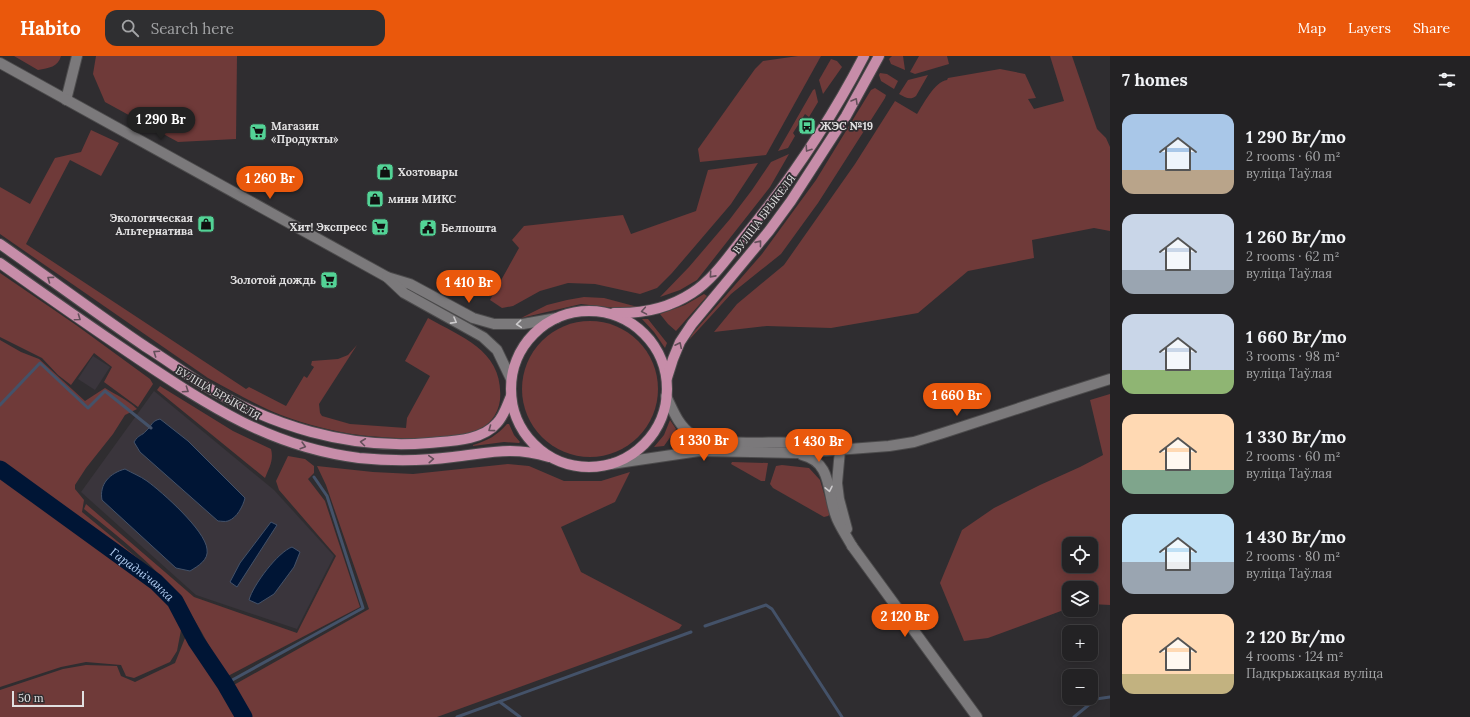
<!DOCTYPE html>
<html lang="en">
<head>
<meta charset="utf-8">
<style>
	:root { --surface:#232224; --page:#2f2f31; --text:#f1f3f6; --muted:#a3a4a6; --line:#403f41; --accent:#ea580c }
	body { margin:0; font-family:Lora,serif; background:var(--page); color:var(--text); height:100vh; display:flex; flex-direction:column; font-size:15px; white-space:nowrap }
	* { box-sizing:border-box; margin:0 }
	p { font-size:13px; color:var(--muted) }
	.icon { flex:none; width:22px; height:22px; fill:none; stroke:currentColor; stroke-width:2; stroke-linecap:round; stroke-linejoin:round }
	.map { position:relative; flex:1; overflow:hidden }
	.sheet { display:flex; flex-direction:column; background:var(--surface); width:360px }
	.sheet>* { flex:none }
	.buttons { position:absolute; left:1062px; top:481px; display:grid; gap:8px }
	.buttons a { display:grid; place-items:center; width:36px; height:36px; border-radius:8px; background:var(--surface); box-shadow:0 2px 10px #0003,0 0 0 1px var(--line); font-size:20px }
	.scale { position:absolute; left:12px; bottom:10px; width:72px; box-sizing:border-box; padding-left:4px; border:2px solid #e1e0e1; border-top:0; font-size:11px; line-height:14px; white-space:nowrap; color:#e1e0e1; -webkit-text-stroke:3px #2f2d30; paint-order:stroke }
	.price { position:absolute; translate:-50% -34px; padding:0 9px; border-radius:14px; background:var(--accent); color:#fff; font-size:13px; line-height:26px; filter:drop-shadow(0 1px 2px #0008) }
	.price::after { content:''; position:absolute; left:50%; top:24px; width:12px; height:9px; margin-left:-6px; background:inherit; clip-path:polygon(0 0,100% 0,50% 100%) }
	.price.selected { background:#222; color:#fff }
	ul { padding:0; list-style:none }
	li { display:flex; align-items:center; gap:12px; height:100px; padding:0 12px }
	li span { display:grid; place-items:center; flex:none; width:112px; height:80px; border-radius:12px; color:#555 }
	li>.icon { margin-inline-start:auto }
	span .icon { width:48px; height:48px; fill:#fffc; stroke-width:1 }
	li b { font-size:17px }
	h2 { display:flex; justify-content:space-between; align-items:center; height:48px; padding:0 12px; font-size:17px }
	header { display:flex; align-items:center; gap:24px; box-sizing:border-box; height:56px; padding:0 20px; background:var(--accent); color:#fff }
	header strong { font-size:19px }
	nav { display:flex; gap:22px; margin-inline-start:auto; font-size:14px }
	.search { width:280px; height:36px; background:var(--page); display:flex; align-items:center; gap:10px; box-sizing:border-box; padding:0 14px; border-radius:12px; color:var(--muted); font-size:15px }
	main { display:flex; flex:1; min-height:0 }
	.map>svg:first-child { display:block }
</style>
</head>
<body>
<header>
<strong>Habito</strong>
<div class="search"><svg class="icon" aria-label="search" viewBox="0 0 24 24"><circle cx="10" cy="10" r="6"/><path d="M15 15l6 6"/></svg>Search here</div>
<nav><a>Map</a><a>Layers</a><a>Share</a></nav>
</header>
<main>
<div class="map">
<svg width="1110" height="661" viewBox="0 0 1110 661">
	<rect width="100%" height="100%" fill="#2f2d30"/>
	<!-- built -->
	<g fill="#3a353c">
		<polygon points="93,300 110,311 95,334 78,323"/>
		<polygon points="154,335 274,434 334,500 297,573 196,539 81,436"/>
	</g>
	<!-- green -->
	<g fill="#6f3a39" fill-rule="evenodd">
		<path d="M 14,0 L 61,0 C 58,11 49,12 38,14 Z"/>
		<polygon points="96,0 237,0 236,83 178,86 105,46 93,18"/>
		<polygon points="798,0 821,0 766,99 700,106 698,93 755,13 763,5"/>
		<polygon points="892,0 903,0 905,14 891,8 889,3"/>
		<polygon points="919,0 947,0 949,8 915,18 910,16"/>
		<path d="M 1050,0 L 1072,0 L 1097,73 L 1106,82 L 1110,91 L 1110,175 L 1094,172 L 1032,184 L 1034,202 L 968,215 L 918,257 L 831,272 L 767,270 L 714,276 L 737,248 L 784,209 L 855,108 L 895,45 L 917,58 C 923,49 935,25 947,24 L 948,22 L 1000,13 L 1025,18 L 1036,42 L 1028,43 L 1034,53 L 1064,45 Z"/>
		<polygon points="831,3 837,5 842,11 823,38 819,24"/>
		<polygon points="880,17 887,18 898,25 894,33 881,25 879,19"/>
		<path d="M 928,19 L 916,40 C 910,45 905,41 899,38 L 908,24 Z"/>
		<polygon points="875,32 886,39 885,42 818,147 781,198 731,238 689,284 693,277 762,198 816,124 871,34"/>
		<polygon points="815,33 818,46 809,61 805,58 793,77 795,80 788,92 778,95 813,34"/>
		<path d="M 91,74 L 119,87 L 101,120 L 70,104 L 26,188 L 246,333 L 249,331 L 286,350 L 304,320 L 307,322 L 314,311 L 311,309 L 312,305 L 338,303 L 348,299 L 357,289 L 319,348 L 320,357 L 322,360 L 350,368 L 406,372 L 407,362 L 430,320 L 405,305 L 428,262 C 463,282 504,295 500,344 C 498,359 489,370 475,375 C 446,385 391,383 360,379 C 336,376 304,368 281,359 C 256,349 232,335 208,322 L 0,178 L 0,131 L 30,148 L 55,102 L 81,96 Z"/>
		<polygon points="789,98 770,131 697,224 680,234 660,241 689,211 730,163 752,134 771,106"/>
		<polygon points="758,107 731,148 672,217 657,232 640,238 595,228 568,227 540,235 513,250 502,252 490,244 519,192 512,184 524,170 623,159 631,178 696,155 708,114"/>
		<polygon points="0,217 76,269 150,323 153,328 138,351 104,326 112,311 94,297 71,329 58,319 42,302 0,281"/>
		<polygon points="704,238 707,240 676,275 668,268 660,258 685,249"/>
		<polygon points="584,241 604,242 634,250 646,250 632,254 581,248 521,262 547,249 567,244"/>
		<polygon points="642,263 648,263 667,287 665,292 654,276"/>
		<circle cx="590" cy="333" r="68"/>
		<path d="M 0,284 L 21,296 L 39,303 L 85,345 L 105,332 C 116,339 128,344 137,353 L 125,359 L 113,378 L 86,412 L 75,429 L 75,433 L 84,444 L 82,456 L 152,514 L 165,531 L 181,574 L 177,595 L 170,606 L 134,622 L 126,620 L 121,609 L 86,606 L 61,611 L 0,631 Z"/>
		<path d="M 160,330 L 233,375 L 271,393 C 274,404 269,412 265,422 L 157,334 Z"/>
		<path d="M 1110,338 L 1110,549 L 1091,548 L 1091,532 L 1069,532 L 1069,552 L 988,582 L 964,585 L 940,527 L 962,474 L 994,452 L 1040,429 L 1080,411 L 1103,399 L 1090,344 ZM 1069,488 L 1091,488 L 1091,510 L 1069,510 Z"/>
		<polygon points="670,364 676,373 664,390 654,391 664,379"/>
		<path d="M 507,368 L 509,368 L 514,379 L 520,386 L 519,387 L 504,386 L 473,390 L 473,389 C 489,384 496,380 507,368 Z"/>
		<path d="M 288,400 L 305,403 L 314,410 L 314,417 L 308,423 L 325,445 L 360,551 L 226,621 C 213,598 201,572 185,550 C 161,514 118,480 84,453 L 86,448 L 194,541 L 297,577 L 336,500 L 279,434 L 276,425 Z"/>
		<polygon points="732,406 768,407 765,425 761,425 731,408"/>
		<polygon points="508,408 529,410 564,425 601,425 630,416 615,446 561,471 581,516 682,569 679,573 437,661 251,661 232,630 369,553 326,429 317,410 373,416 413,418"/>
		<polygon points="782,409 809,412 820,424 830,458 828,460 824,461 773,432 770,428 776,410"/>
		<polygon points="187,577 237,661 0,661 0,634 63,613 86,609 117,610 121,620 135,626 175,607"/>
	</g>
	<!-- water -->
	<g fill="#001535" stroke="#445269">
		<path d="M 160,363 L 188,385 L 245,442 C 243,450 237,462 228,465 C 225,466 221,465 218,465 L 140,396 L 134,386 C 139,378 142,380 146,375 C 152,370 151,365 160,363 Z"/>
		<path d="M 125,413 C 132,417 140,420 147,425 C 162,436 205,474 207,493 C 209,504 198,510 190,515 L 176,512 L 102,444 C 99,428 110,417 125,413 Z"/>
		<polygon points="271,466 277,469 237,531 230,526 240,507"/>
		<path d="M 292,491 L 300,496 L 294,511 L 274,538 L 258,548 L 249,544 C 253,529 278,496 292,491 Z"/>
	</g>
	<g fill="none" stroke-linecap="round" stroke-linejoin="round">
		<!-- stream -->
		<g stroke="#445269" stroke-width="3">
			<polyline points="0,349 40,307 88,352 105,335 151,372"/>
			<polyline points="705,570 766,549 772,553 842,661"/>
			<polyline points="225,628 363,552 327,440 314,421"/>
			<polyline points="500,646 520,661"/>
			<polyline points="457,661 691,576"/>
			<polyline points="1074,661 1096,643 1110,641"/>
		</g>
		<!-- river -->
		<path stroke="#001535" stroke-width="17" id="s1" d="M 0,413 L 156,526 L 175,545 L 196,585 L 225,628 L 244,661"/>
		<defs>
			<g id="tertiary">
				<polyline points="66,44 77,0"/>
				<polyline points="852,490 977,661"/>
			</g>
			<g id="secondary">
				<polyline points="0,7 387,221 410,228 473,262 494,268 523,268 557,262"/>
				<polyline points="387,221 404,237 483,281 497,294 511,323"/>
				<path d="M 666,340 C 673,354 678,369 691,378 C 709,391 774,385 798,387 C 806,388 814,390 822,391"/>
				<polyline points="840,394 837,427 839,443 847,473"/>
				<path d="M 802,399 C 834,407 826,438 837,463 C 841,472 847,481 852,490"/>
				<polyline points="611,408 699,395 797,397 889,390 914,386 943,377 1050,342 1110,323"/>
			</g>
			<g id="primary">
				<path d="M 0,188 C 49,222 97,258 146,291 C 165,303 183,316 202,328 C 270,370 349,394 429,387 C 451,385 482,385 497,367 C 504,360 507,349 511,340"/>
				<path d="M 0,207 C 45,239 91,271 137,302 C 209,350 271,391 359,402 C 390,405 422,405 453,401 C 489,397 513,390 549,401"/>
				<circle cx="589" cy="333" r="78"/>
				<path d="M 614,257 C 642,258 669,252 692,237 C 711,225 726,204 740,186 C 786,130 831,64 864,0"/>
				<polyline points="667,322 673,303 680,286 692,268 769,175 791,145 846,60 879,0"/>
			</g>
		</defs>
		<!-- tertiary casing -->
		<use href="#tertiary" stroke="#4c4b4c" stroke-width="12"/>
		<!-- secondary casing -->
		<use href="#secondary" stroke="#4c4b4c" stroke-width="12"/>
		<!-- primary casing -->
		<use href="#primary" stroke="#4c4b4c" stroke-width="12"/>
		<!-- tertiary -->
		<use href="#tertiary" stroke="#7b797b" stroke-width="10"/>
		<!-- secondary -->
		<use href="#secondary" stroke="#7b797b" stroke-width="10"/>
		<!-- primary -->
		<use href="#primary" stroke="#c78da9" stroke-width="10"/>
	</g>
	<!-- one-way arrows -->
	<defs><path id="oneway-chevron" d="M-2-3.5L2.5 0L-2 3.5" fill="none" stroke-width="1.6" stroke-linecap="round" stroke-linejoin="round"/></defs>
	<g stroke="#644f5a">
		<use href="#oneway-chevron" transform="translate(855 45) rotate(-60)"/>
		<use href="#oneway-chevron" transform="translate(808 93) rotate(124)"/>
		<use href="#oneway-chevron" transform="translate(759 187) rotate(-51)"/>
		<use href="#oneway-chevron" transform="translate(712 219) rotate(132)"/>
		<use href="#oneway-chevron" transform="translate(50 223) rotate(-144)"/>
		<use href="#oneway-chevron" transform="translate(644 255) rotate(170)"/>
		<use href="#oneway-chevron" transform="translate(78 262) rotate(35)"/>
		<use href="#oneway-chevron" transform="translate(679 289) rotate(-64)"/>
		<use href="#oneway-chevron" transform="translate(156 297) rotate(-146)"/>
		<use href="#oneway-chevron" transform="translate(186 334) rotate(34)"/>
		<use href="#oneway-chevron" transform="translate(491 373) rotate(144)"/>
		<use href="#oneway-chevron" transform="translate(363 386) rotate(-173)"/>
		<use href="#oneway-chevron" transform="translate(303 390) rotate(16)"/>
		<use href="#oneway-chevron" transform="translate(431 403) rotate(-4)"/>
	</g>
	<g stroke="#cdcbcd">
		<use href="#oneway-chevron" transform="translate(454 265) rotate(29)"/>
		<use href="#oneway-chevron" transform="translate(519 268) rotate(175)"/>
		<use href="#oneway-chevron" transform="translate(829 433) rotate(78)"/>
	</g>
	<!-- icons -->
	<defs>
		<symbol id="bus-square" viewBox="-11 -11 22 22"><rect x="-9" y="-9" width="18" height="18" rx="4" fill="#53d396" stroke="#2f2d30"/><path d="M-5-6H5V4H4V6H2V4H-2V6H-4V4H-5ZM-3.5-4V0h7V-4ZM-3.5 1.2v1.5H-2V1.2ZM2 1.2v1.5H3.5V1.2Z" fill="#111"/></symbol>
		<symbol id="supermarket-square" viewBox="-11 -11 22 22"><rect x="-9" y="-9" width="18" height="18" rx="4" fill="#53d396" stroke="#2f2d30"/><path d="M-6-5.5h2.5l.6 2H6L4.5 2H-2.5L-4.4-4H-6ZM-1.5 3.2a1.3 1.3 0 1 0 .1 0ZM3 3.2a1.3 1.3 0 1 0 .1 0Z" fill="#111"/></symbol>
		<symbol id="shop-square" viewBox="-11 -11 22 22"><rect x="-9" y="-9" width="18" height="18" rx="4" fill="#53d396" stroke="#2f2d30"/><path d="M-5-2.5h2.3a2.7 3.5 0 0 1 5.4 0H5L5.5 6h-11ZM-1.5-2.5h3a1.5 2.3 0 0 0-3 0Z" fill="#111"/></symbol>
		<symbol id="civic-square" viewBox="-11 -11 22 22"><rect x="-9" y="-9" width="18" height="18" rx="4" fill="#53d396" stroke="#2f2d30"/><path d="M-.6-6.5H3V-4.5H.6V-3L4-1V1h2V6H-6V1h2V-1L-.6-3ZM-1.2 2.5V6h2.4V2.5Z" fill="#111"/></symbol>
	</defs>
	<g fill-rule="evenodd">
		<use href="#bus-square" x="797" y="60" width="20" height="20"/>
		<use href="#supermarket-square" x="248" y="66" width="20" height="20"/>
		<use href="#shop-square" x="375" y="106" width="20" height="20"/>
		<use href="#shop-square" x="365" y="133" width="20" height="20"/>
		<use href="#shop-square" x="196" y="158" width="20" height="20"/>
		<use href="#supermarket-square" x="370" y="161" width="20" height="20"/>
		<use href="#civic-square" x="418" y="162" width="20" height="20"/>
		<use href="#supermarket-square" x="319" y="214" width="20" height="20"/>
	</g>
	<g text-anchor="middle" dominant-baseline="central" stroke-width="3.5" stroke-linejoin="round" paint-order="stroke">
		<!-- poi labels -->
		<g font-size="11" font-weight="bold" fill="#e1e0e1" stroke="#2f2d30" text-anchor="start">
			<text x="271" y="70">Магазин<tspan x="271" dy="13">«Продукты»</tspan></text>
			<text x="820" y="70">ЖЭС №19</text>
			<text x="398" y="116">Хозтовары</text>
			<text x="388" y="143">мини МИКС</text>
			<text x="193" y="162" text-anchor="end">Экологическая<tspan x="193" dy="13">Альтернатива</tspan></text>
			<text x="367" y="171" text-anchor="end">Хит! Экспресс</text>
			<text x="441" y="172">Белпошта</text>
			<text x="316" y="224" text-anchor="end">Золотой дождь</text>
		</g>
		<!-- street labels -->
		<g font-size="11" fill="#e1e0e1" stroke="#2f2d30">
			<text transform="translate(764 158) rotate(-53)">ВУЛІЦА БРЫКЕЛЯ</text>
			<text transform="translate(218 337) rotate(30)">ВУЛІЦА БРЫКЕЛЯ</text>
		</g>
		<!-- water labels -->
		<g font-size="12" font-style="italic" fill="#b3cff3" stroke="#2f2d30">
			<text stroke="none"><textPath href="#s1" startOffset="177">Гараднічанка</textPath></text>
		</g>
	</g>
</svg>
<div class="buttons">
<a><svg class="icon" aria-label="locate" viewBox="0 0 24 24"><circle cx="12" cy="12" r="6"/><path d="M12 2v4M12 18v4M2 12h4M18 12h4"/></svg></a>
<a><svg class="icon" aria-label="layers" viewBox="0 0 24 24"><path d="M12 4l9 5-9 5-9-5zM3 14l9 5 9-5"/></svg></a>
<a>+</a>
<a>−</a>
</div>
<div class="scale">50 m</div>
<b class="price selected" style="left:161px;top:85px">1 290 Br</b>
<b class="price" style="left:270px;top:144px">1 260 Br</b>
<b class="price" style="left:469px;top:248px">1 410 Br</b>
<b class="price" style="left:957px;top:361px">1 660 Br</b>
<b class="price" style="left:704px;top:406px">1 330 Br</b>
<b class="price" style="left:819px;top:407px">1 430 Br</b>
<b class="price" style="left:905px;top:582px">2 120 Br</b>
</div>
<section class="sheet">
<h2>7 homes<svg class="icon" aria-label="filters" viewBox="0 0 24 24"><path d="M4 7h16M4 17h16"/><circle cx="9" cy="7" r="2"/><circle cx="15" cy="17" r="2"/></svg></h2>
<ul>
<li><span style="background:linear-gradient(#a9c7e8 70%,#b9a48a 0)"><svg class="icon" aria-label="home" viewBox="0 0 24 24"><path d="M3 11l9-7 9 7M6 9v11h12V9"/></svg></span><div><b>1 290 Br/mo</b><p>2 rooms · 60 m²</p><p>вуліца Таўлая</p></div></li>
<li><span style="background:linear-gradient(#c9d6e8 70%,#9aa5b1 0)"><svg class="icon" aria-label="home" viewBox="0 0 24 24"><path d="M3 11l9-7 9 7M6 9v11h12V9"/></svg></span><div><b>1 260 Br/mo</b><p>2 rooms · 62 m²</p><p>вуліца Таўлая</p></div></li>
<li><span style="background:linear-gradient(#c9d6e8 70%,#8fb573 0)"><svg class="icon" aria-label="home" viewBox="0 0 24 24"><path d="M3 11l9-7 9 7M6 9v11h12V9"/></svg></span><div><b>1 660 Br/mo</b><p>3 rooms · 98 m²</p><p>вуліца Таўлая</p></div></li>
<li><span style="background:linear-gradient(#ffd9b3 70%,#7fa58c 0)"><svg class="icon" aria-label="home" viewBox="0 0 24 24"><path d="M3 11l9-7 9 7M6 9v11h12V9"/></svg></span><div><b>1 330 Br/mo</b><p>2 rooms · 60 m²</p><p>вуліца Таўлая</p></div></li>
<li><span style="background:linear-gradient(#bfe0f5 60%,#9aa5b1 0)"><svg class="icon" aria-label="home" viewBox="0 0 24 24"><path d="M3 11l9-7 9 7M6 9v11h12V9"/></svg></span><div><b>1 430 Br/mo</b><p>2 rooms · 80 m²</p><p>вуліца Таўлая</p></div></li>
<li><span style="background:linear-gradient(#ffd9b3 75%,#c2b280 0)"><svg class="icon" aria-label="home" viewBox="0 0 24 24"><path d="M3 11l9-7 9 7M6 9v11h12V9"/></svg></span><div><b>2 120 Br/mo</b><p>4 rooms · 124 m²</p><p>Падкрыжацкая вуліца</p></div></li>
</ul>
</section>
</main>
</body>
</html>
